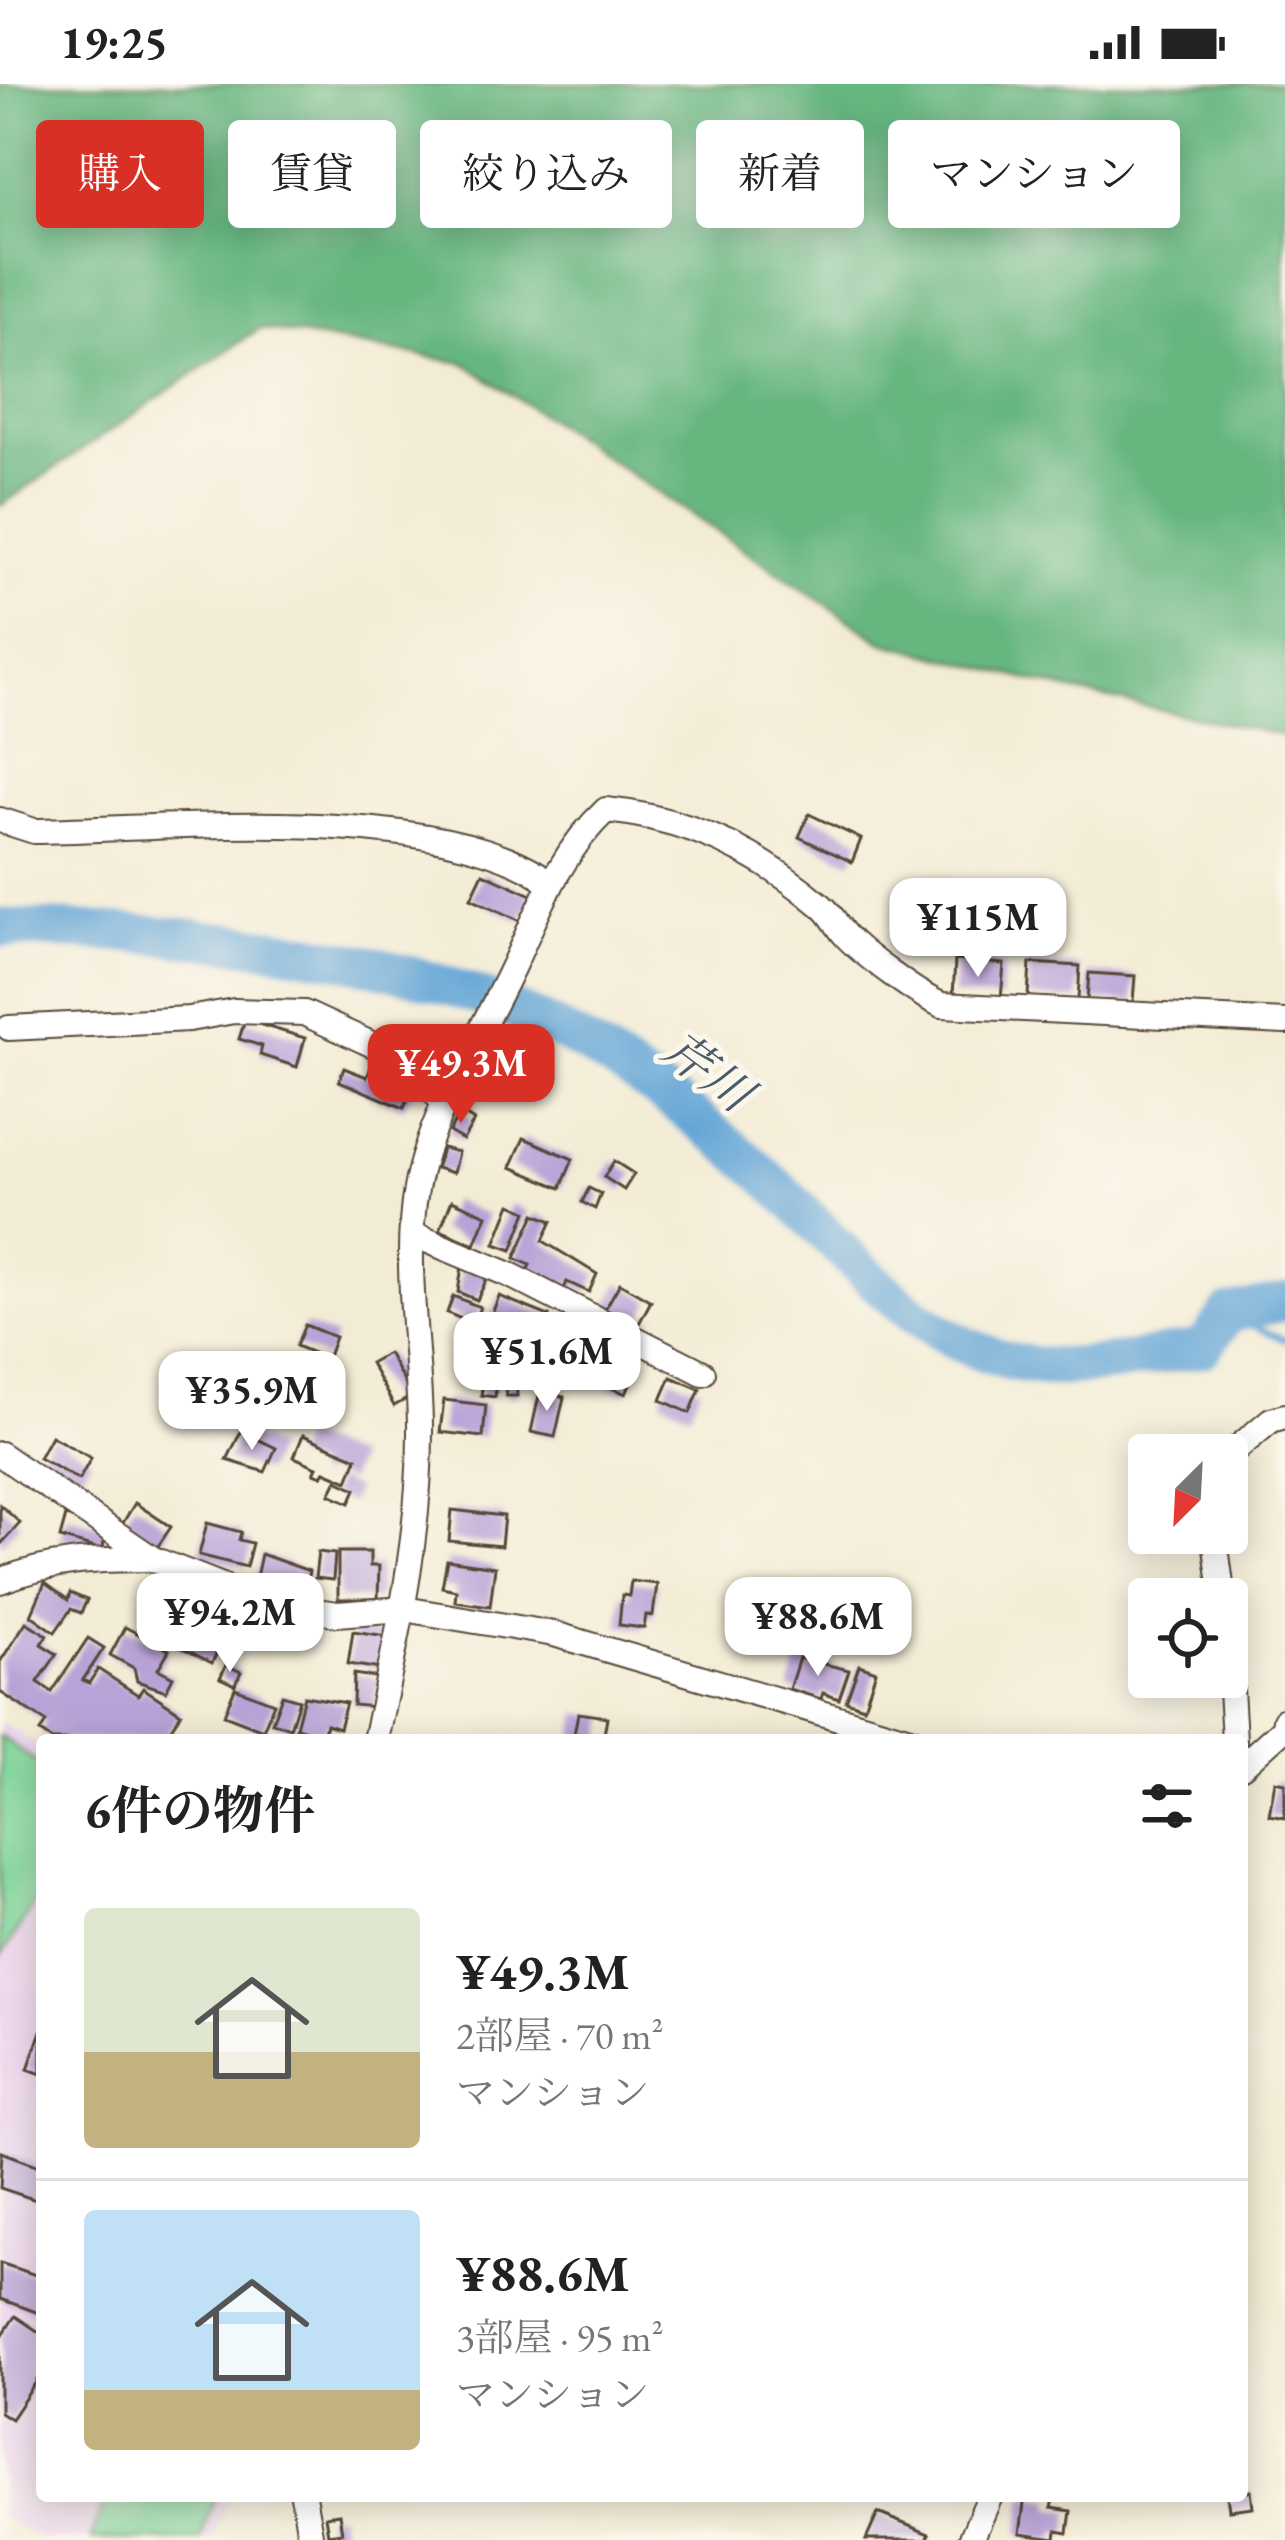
<!DOCTYPE html>
<html lang="ja">
<head>
<meta charset="utf-8">
<style>
	:root { --surface:#fff; --page:#f6f6f6; --text:#222; --muted:#767676; --line:#e0e0e0; --accent:#d93025 }
	body { margin:0; font-family:"EB Garamond","Noto Serif JP",serif; background:var(--page); color:var(--text); height:100vh; display:flex; flex-direction:column; font-size:45px; white-space:nowrap }
	* { box-sizing:border-box; margin:0 }
	p { font-size:39px; color:var(--muted) }
	.icon { flex:none; width:66px; height:66px; fill:none; stroke:currentColor; stroke-width:2; stroke-linecap:round; stroke-linejoin:round }
	.map { position:relative; flex:1; overflow:hidden }
	.details { position:absolute; left:36px; top:1650px; width:1212px; height:768px; display:flex; flex-direction:column; background:var(--surface); border-radius:12px; box-shadow:0 6px 30px #0003 }
	.details>* { flex:none }
	.guide { position:absolute; left:36px; top:36px; width:1215px; height:108px; display:flex; gap:24px }
	.needle { width:78px; rotate:204deg }
	.tools { position:absolute; left:1128px; top:1350px; display:grid; gap:24px }
	.tools a { display:grid; place-items:center; width:120px; height:120px; border-radius:12px; background:var(--surface); box-shadow:0 6px 30px #0003; font-size:60px }
	.price { position:absolute; translate:-50% -102px; padding:0 27px; border-radius:24px; background:#fff; color:#222; font-size:39px; line-height:78px; filter:drop-shadow(0 3px 6px #0008) }
	.price::after { content:''; position:absolute; left:50%; top:72px; width:36px; height:27px; margin-left:-18px; background:inherit; clip-path:polygon(0 0,100% 0,50% 100%) }
	.price.current { background:var(--accent); color:#fff }
	ul { padding:0; list-style:none }
	li { display:flex; align-items:center; gap:36px; height:300px; padding:0 48px }
	li+li { border-top:3px solid var(--line) }
	li span { display:grid; place-items:center; flex:none; width:336px; height:240px; border-radius:12px; color:#555 }
	li>.icon { margin-inline-start:auto }
	span .icon { width:144px; height:144px; fill:#fffc; stroke-width:1 }
	li b { font-size:51px }
	h2 { display:flex; justify-content:space-between; align-items:center; height:144px; padding:0 48px; font-size:51px }
	.pill { padding:0 42px; border-radius:12px; background:var(--surface); box-shadow:0 6px 30px #0003; font-size:42px; line-height:108px }
	.pill.current { background:var(--accent); color:#fff }
	.status { display:flex; justify-content:space-between; align-items:center; height:84px; padding:0 60px; background:var(--surface); direction:ltr }
	.status svg { height:33px; fill:currentColor }
	.map>svg:first-child { display:block }
</style>
</head>
<body>
<div class="status"><b>19:25</b><svg viewBox="0 0 49 12"><path d="M0 12V9h3v3zM5 12V6h3v6zM10 12V3h3v9zM15 12V0h3v12zM26 1h20v11H26zM47 4h2v5h-2z"/></svg></div>
<div class="map">
<svg width="1285" height="2456" viewBox="0 0 1285 2456">
	<rect width="100%" height="100%" fill="#fbf7ec"/>
	<filter id="ink" filterUnits="userSpaceOnUse"><feTurbulence type="fractalNoise" baseFrequency=".00833" numOctaves="2"/><feDisplacementMap in="SourceGraphic" scale="24" xChannelSelector="R" yChannelSelector="G"/><feConvolveMatrix kernelMatrix="1 2 1 2 8 2 1 2 1" color-interpolation-filters="sRGB"/></filter>
	<filter id="wash" filterUnits="userSpaceOnUse"><feTurbulence type="fractalNoise" baseFrequency=".004" numOctaves="4" result="noise"/><feDisplacementMap in="SourceGraphic" scale="48" xChannelSelector="R" yChannelSelector="G"/><feGaussianBlur stdDeviation="2.7" result="paint"/><feColorMatrix in="noise" values="0 0 0 0 0 0 0 0 0 0 0 0 0 0 0 0 0 1.4 0 .05"/><feComposite in="paint" operator="in"/></filter>
	<g filter="url(#wash)">
		<rect width="100%" height="100%" fill="#f3ecd5"/>
		<!-- built -->
		<polygon fill="#ead1ec" points="0,1637 42,1665 42,2412 230,2412 211,2456 44,2456 0,2434"/>
		<!-- green -->
		<g fill="#7dd498" stroke="#5c7f5b" stroke-width="3">
			<polygon points="0,1652 42,1682 42,1807 0,1874"/>
			<polygon points="107,2412 215,2412 200,2456 91,2456"/>
		</g>
		<!-- forest -->
		<polygon fill="#66b680" stroke="#50704f" stroke-width="3" points="0,0 1285,0 1285,652 1068,606 883,558 464,279 260,244 0,422"/>
		<g fill="none" stroke-linecap="round" stroke-linejoin="round">
			<!-- stream -->
			<polyline stroke="#62a4d6" stroke-width="6" points="1228,1230 1285,1256"/>
			<!-- river -->
			<path stroke="#62a4d6" stroke-width="39" d="M 0,844 C 178,849 368,860 533,934 C 612,970 685,1023 751,1079 C 844,1158 925,1283 1059,1283 C 1106,1283 1157,1271 1203,1264 L 1228,1230 L 1285,1218"/>
		</g>
		<g id="blocks">
			<!-- building -->
			<g fill="#b9a2d7">
				<polygon points="809,730 861,755 852,778 799,753"/>
				<polygon points="483,789 532,811 521,837 471,814"/>
				<polygon points="955,876 1004,880 1001,915 953,912"/>
				<polygon points="1030,879 1080,882 1078,916 1028,913"/>
				<polygon points="1089,889 1135,892 1133,918 1087,916"/>
				<polygon points="245,936 305,954 297,983 260,971 262,962 239,955"/>
				<polygon points="372,981 415,999 404,1024 339,997 344,984 367,993"/>
				<polygon points="460,1028 474,1037 463,1056 449,1048"/>
				<polygon points="524,1054 573,1075 561,1104 511,1083"/>
				<polygon points="442,1064 458,1068 453,1089 436,1084"/>
				<polygon points="614,1077 634,1090 624,1106 604,1093"/>
				<polygon points="589,1104 601,1110 595,1125 582,1118"/>
				<polygon points="452,1116 487,1131 475,1161 440,1146"/>
				<polygon points="511,1120 527,1127 512,1166 495,1160"/>
				<polygon points="535,1130 552,1137 543,1157 597,1190 589,1208 567,1198 563,1207 526,1190 530,1181 515,1174"/>
				<polygon points="463,1176 490,1188 477,1216 458,1208"/>
				<polygon points="620,1199 651,1217 636,1245 604,1227"/>
				<polygon points="453,1212 480,1223 473,1240 447,1229"/>
				<polygon points="499,1212 549,1232 536,1265 486,1245"/>
				<polygon points="305,1241 335,1253 327,1275 296,1262"/>
				<polygon points="562,1247 592,1260 578,1292 548,1279"/>
				<polygon points="595,1266 637,1284 626,1310 584,1292"/>
				<polygon points="388,1269 412,1312 394,1322 370,1279"/>
				<polygon points="276,1284 304,1296 296,1314 269,1301"/>
				<polygon points="505,1292 516,1292 517,1312 506,1312"/>
				<polygon points="484,1293 497,1295 495,1313 481,1311"/>
				<polygon points="671,1293 700,1305 690,1329 661,1316"/>
				<polygon points="540,1307 564,1313 555,1353 531,1348"/>
				<polygon points="444,1316 486,1321 483,1353 440,1348"/>
				<polygon points="241,1347 276,1364 265,1388 227,1376"/>
				<polygon points="303,1351 357,1374 348,1397 325,1387 322,1392 314,1389 317,1383 294,1373"/>
				<polygon points="51,1352 91,1374 79,1396 39,1374"/>
				<polygon points="337,1396 356,1405 350,1419 330,1410"/>
				<polygon points="135,1419 171,1443 156,1465 121,1442"/>
				<polygon points="0,1421 20,1439 0,1461"/>
				<polygon points="452,1426 504,1432 501,1462 449,1457"/>
				<polygon points="66,1432 108,1444 102,1466 60,1454"/>
				<polygon points="207,1439 241,1448 239,1456 252,1459 246,1483 199,1471"/>
				<polygon points="318,1468 335,1470 333,1496 315,1494"/>
				<polygon points="338,1468 370,1468 370,1482 379,1482 378,1515 338,1515"/>
				<polygon points="261,1470 309,1487 304,1509 283,1504 282,1509 255,1498"/>
				<polygon points="447,1476 495,1483 490,1522 455,1517 456,1506 442,1503"/>
				<polygon points="631,1497 657,1500 653,1532 646,1531 644,1544 619,1541 622,1511 629,1512"/>
				<polygon points="45,1499 68,1516 70,1509 87,1516 81,1529 71,1525 55,1548 31,1531"/>
				<polygon points="202,1506 238,1524 212,1579 175,1560"/>
				<polygon points="26,1538 47,1551 41,1560 57,1570 38,1598 52,1608 88,1554 104,1564 83,1596 89,1599 98,1585 138,1611 143,1604 181,1629 163,1656 52,1656 40,1648 46,1638 0,1608 0,1578"/>
				<polygon points="125,1543 169,1566 158,1585 173,1593 166,1607 137,1597 134,1584 110,1571"/>
				<polygon points="353,1547 387,1552 381,1585 348,1580"/>
				<polygon points="799,1574 849,1586 839,1615 823,1609 821,1615 789,1605"/>
				<polygon points="226,1581 241,1588 235,1601 220,1594"/>
				<polygon points="859,1581 876,1587 864,1623 846,1617"/>
				<polygon points="354,1590 380,1594 374,1623 353,1621"/>
				<polygon points="235,1604 274,1619 263,1646 224,1631"/>
				<polygon points="282,1611 299,1616 290,1644 272,1638"/>
				<polygon points="304,1612 346,1619 339,1644 326,1640 323,1651 296,1643"/>
				<polygon points="578,1629 607,1633 603,1656 573,1656"/>
				<polygon points="1275,1697 1285,1699 1285,1734 1269,1731"/>
				<polygon points="41,1947 42,1947 42,1990 28,1985"/>
				<polygon points="2,2068 42,2083 42,2118 0,2104"/>
				<polygon points="0,2179 42,2193 42,2230 0,2215"/>
				<polygon points="15,2232 42,2250 42,2289 11,2335 0,2328 0,2255"/>
				<polygon points="1251,2406 1253,2423 1229,2426 1227,2412"/>
				<polygon points="1025,2412 1053,2415 1051,2424 1071,2427 1068,2449 1057,2447 1056,2455 1020,2450"/>
				<polygon points="878,2429 929,2450 926,2456 866,2456"/>
				<polygon points="339,2430 342,2448 328,2450 325,2432"/>
			</g>
		</g>
	</g>
	<g filter="url(#ink)">
		<use href="#blocks" fill-opacity="0" stroke="#574739" stroke-width="3"/>
		<g fill="none" stroke-linecap="round" stroke-linejoin="round">
			<defs>
				<g id="street">
					<path d="M 0,736 L 34,747 C 169,745 443,717 551,799"/>
					<polyline points="9,944 189,935 234,927 304,929 395,971 446,1020"/>
					<polyline points="412,1150 510,1191 703,1289"/>
					<polyline points="0,1370 153,1475 268,1520 337,1530 404,1525 554,1550 913,1656"/>
					<polyline points="1227,1373 1271,1336 1285,1332"/>
					<polyline points="1214,1449 1223,1515"/>
					<path d="M 0,1497 C 51,1477 98,1475 153,1475"/>
					<polyline points="1227,1537 1234,1656"/>
					<path d="M 375,1656 C 398,1553 421,1447 420,1341 C 419,1264 403,1181 416,1105 C 429,1031 482,949 514,880 C 540,824 560,769 606,726 C 688,734 759,768 822,822 C 832,830 837,842 845,851 C 861,869 919,912 942,921 L 1285,938"/>
					<polyline points="1242,1682 1284,1644 1285,1636"/>
					<polyline points="303,2412 311,2456"/>
					<polyline points="971,2456 990,2412"/>
				</g>
			</defs>
			<!-- street casing -->
			<use href="#street" stroke="#574739" stroke-width="28"/>
			<!-- street -->
			<use href="#street" stroke="#fff" stroke-width="24"/>
		</g>
	</g>
	<g text-anchor="middle" dominant-baseline="central" stroke-width="10" stroke-linejoin="round" paint-order="stroke">
		<!-- water labels -->
		<g font-size="48" font-style="italic" fill="#4b5b68" stroke="#fbf7ec">
			<text transform="translate(708 987) rotate(37)">芹川</text>
		</g>
	</g>
</svg>
<div class="tools">
<a><svg class="needle" viewBox="-14 -14 28 28"><path d="M0-13l5 13h-10z" fill="#e53935"/><path d="M0 13l5-13h-10z" fill="#767676"/></svg></a>
<a><svg class="icon" aria-label="locate" viewBox="0 0 24 24"><circle cx="12" cy="12" r="6"/><path d="M12 2v4M12 18v4M2 12h4M18 12h4"/></svg></a>
</div>
<b class="price" style="left:978px;top:896px">¥115M</b>
<b class="price current" style="left:461px;top:1042px">¥49.3M</b>
<b class="price" style="left:547px;top:1330px">¥51.6M</b>
<b class="price" style="left:252px;top:1369px">¥35.9M</b>
<b class="price" style="left:230px;top:1591px">¥94.2M</b>
<b class="price" style="left:818px;top:1595px">¥88.6M</b>
<div class="guide">
<a class="pill current">購入</a>
<a class="pill">賃貸</a>
<a class="pill">絞り込み</a>
<a class="pill">新着</a>
<a class="pill">マンション</a>
</div>
<section class="details">
<h2>6件の物件<svg class="icon" aria-label="filters" viewBox="0 0 24 24"><path d="M4 7h16M4 17h16"/><circle cx="9" cy="7" r="2"/><circle cx="15" cy="17" r="2"/></svg></h2>
<ul>
<li><span style="background:linear-gradient(#dfe7d0 60%,#c2b280 0)"><svg class="icon" aria-label="home" viewBox="0 0 24 24"><path d="M3 11l9-7 9 7M6 9v11h12V9"/></svg></span><div><b>¥49.3M</b><p>2部屋 · 70 m²</p><p>マンション</p></div></li>
<li><span style="background:linear-gradient(#bfe0f5 75%,#c2b280 0)"><svg class="icon" aria-label="home" viewBox="0 0 24 24"><path d="M3 11l9-7 9 7M6 9v11h12V9"/></svg></span><div><b>¥88.6M</b><p>3部屋 · 95 m²</p><p>マンション</p></div></li>
</ul>
</section>
</div>
</body>
</html>
